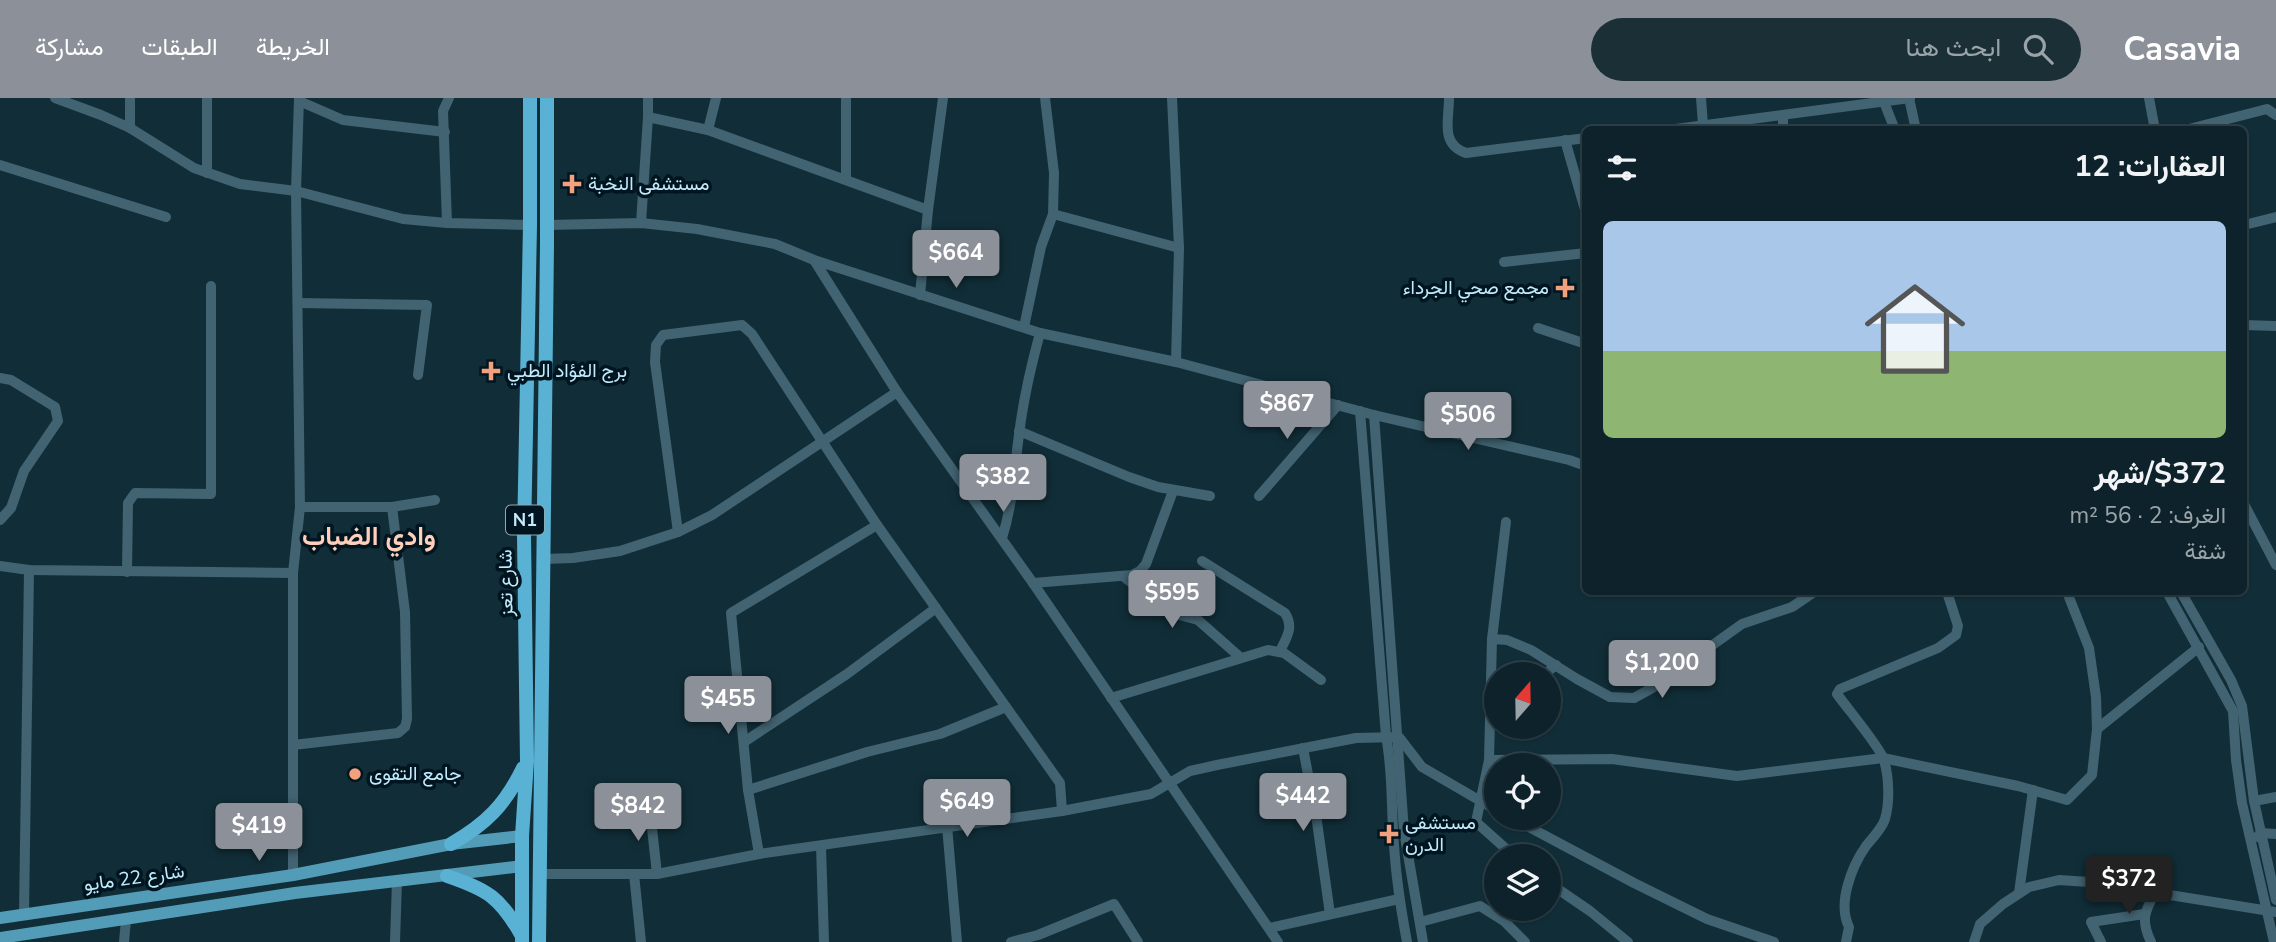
<!DOCTYPE html>
<html lang="ar">
<head>
<meta charset="utf-8">
<style>
	:root { --surface:#0d222a; --page:#1b2f36; --text:#f1f3f6; --muted:#9aa4a8; --line:#2d3f47; --accent:#8c9099 }
	body { margin:0; font-family:"Nunito Sans",Vazirmatn,sans-serif; background:var(--page); color:var(--text); direction:rtl; height:100vh; display:flex; flex-direction:column; font-size:26px; white-space:nowrap }
	* { box-sizing:border-box; margin:0 }
	p { font-size:23px; color:var(--muted) }
	.icon { flex:none; width:38px; height:38px; fill:none; stroke:currentColor; stroke-width:2; stroke-linecap:round; stroke-linejoin:round }
	.map { position:relative; flex:1; overflow:hidden; direction:ltr }
	.details { position:absolute; left:1582px; top:28px; width:665px; height:469px; display:flex; flex-direction:column; background:var(--surface); border-radius:10px; box-shadow:0 2px 5px #0004,0 0 0 2px var(--line); direction:rtl }
	.details>* { flex:none }
	.needle { width:46px; rotate:20deg }
	.controls { position:absolute; left:1484px; top:564px; display:grid; gap:14px }
	.controls a { display:grid; place-items:center; width:77px; height:77px; border-radius:50%; background:var(--surface); box-shadow:0 2px 5px #0004,0 0 0 2px var(--line); font-size:35px }
	.price { position:absolute; translate:-50% -60px; padding:0 16px; border-radius:7px; background:var(--accent); color:#fff; font-size:23px; line-height:46px; filter:drop-shadow(0 2px 4px #0008) }
	.price::after { content:''; position:absolute; left:50%; top:42px; width:21px; height:16px; margin-left:-10px; background:inherit; clip-path:polygon(0 0,100% 0,50% 100%) }
	.price.selected { background:#222; color:#fff }
	ul { padding:0; list-style:none }
	li { display:grid; align-content:center; gap:14px; height:371px; padding:0 21px }
	li span { display:grid; place-items:center; height:217px; border-radius:10px; color:#555 }
	li>.icon { margin-inline-start:auto }
	span .icon { width:126px; height:126px; fill:#fffc; stroke-width:1 }
	li b { font-size:30px }
	h2 { display:flex; justify-content:space-between; align-items:center; height:84px; padding:0 21px; font-size:30px }
	header { display:flex; align-items:center; gap:42px; box-sizing:border-box; height:98px; padding:0 35px; background:var(--accent); color:#fff }
	header strong { font-size:33px }
	nav { display:flex; gap:38px; margin-inline-start:auto; font-size:24px }
	.search { width:490px; height:63px; background:var(--page); display:flex; align-items:center; gap:18px; box-sizing:border-box; padding:0 24px; border-radius:38px; color:var(--muted); font-size:26px }
	.map>svg:first-child { display:block }
</style>
</head>
<body>
<header>
<strong>Casavia</strong>
<div class="search"><svg class="icon" aria-label="search" viewBox="0 0 24 24"><circle cx="10" cy="10" r="6"/><path d="M15 15l6 6"/></svg>ابحث هنا</div>
<nav><a>الخريطة</a><a>الطبقات</a><a>مشاركة</a></nav>
</header>
<div class="map">
<svg width="2276" height="844" viewBox="0 0 2276 844">
	<rect width="100%" height="100%" fill="#112e38"/>
	<g fill="none" stroke-linecap="round" stroke-linejoin="round">
		<!-- minor -->
		<g stroke="#426371" stroke-width="10">
			<polyline points="55,0 101,17 130,30 194,70 240,86 296,93 403,121 447,125 530,127"/>
			<polyline points="130,0 130,30"/>
			<polyline points="207,0 207,75"/>
			<polyline points="648,0 648,19"/>
			<polyline points="1172,0 1179,150 1176,264"/>
			<path d="M 1449,0 C 1449,22 1440,46 1466,55 L 1586,40"/>
			<polyline points="1701,0 1703,27"/>
			<polyline points="1909,0 1916,32"/>
			<polyline points="2149,0 2155,32"/>
			<polyline points="299,3 343,22 445,34"/>
			<polyline points="1884,4 1895,32"/>
			<polyline points="708,32 716,0"/>
			<polyline points="1668,32 1910,0"/>
			<polyline points="1783,32 1783,17"/>
			<polyline points="2185,32 2267,11 2276,17"/>
			<polyline points="1565,42 1586,115"/>
			<polyline points="0,67 166,119"/>
			<polyline points="846,82 846,0"/>
			<polyline points="1053,116 1179,150"/>
			<polyline points="447,125 443,13 449,0"/>
			<polyline points="641,125 648,19 708,32 928,112"/>
			<polyline points="547,127 641,125 697,131 775,146 814,162 1040,235 1176,264 1374,317 1569,362 1586,368"/>
			<polyline points="2244,127 2276,119"/>
			<polyline points="814,162 897,294 1033,485 1278,844"/>
			<polyline points="1504,164 1586,155"/>
			<polyline points="920,197 928,112 943,0"/>
			<polyline points="298,205 427,207 418,277"/>
			<polyline points="2244,227 2276,228"/>
			<polyline points="1024,229 1041,149 1053,116 1054,75 1045,0"/>
			<polyline points="1538,230 1586,246"/>
			<polyline points="0,280 11,282 55,309 58,323 24,373 11,410 0,422"/>
			<path d="M 1360,313 L 1386,638 C 1393,674 1391,710 1394,747 C 1396,779 1401,812 1407,844"/>
			<polyline points="1374,317 1404,733 1423,844"/>
			<polyline points="1019,333 1129,379 1158,389 1210,398"/>
			<polyline points="1259,398 1338,307"/>
			<polyline points="2244,406 2276,467"/>
			<polyline points="300,409 392,409 435,402"/>
			<polyline points="1506,424 1492,541 1489,662 1476,724 1514,758"/>
			<polyline points="678,434 655,264 656,247 663,237 742,227 752,236 877,427 1060,685 1062,713"/>
			<path d="M 1002,440 C 1013,406 1014,372 1019,337 C 1023,303 1031,268 1040,235"/>
			<polyline points="544,461 573,460 620,453 678,434 712,417 897,294"/>
			<path d="M 1202,463 L 1285,515 C 1294,529 1287,539 1280,553"/>
			<polyline points="0,468 29,472 293,475"/>
			<polyline points="127,474 128,405 135,395 211,396 211,188"/>
			<polyline points="1123,478 1168,514 1198,522 1241,560"/>
			<polyline points="1033,485 1132,477 1140,473 1146,466 1173,393"/>
			<polyline points="2167,494 2233,613 2236,662 2242,705 2274,844"/>
			<polyline points="2181,494 2231,582 2242,608 2254,703 2276,802"/>
			<polyline points="1492,541 1507,542 1531,552 1577,581 1610,599 1634,600 1654,589 1742,526 1792,509 1814,494"/>
			<polyline points="1545,576 1556,567"/>
			<polyline points="1111,600 1268,552 1284,555 1321,582"/>
			<polyline points="2097,631 2199,549"/>
			<polyline points="744,644 847,576 936,510"/>
			<polyline points="293,647 398,635 405,629 407,621 405,514 392,409"/>
			<polyline points="1303,650 1317,724 1330,816"/>
			<polyline points="1489,662 1612,661 1737,678 1883,660 2018,688 2067,702 2092,677 2097,631 2096,599 2089,550 2067,494"/>
			<polyline points="748,692 867,654 940,636 1006,609"/>
			<polyline points="2254,703 2276,699"/>
			<polyline points="650,712 657,776"/>
			<polyline points="1510,719 1634,785 1707,821 1774,844"/>
			<polyline points="947,728 957,844"/>
			<polyline points="2257,739 2261,735 2276,736"/>
			<polyline points="821,748 824,844"/>
			<polyline points="759,756 748,692 731,515 877,427"/>
			<polyline points="540,776 657,776 759,756 1062,713 1151,696 1190,673 1217,667 1356,640 1399,639 1422,669 1496,712"/>
			<polyline points="634,776 641,844"/>
			<polyline points="293,777 293,475 300,409 296,93 299,0"/>
			<polyline points="1549,785 1590,813 1628,844"/>
			<polyline points="2019,795 2033,692"/>
			<polyline points="24,816 29,472"/>
			<polyline points="1420,824 1480,808 1504,823 1525,844"/>
			<polyline points="1269,830 1399,801"/>
			<polyline points="124,844 126,822"/>
			<polyline points="395,844 397,783"/>
			<polyline points="1011,844 1038,837 1114,806 1138,844"/>
			<path d="M 1846,844 L 1849,829 C 1837,805 1852,768 1866,748 C 1872,740 1882,731 1885,721 C 1890,704 1889,679 1884,662 C 1880,649 1847,610 1837,596 L 1840,591 L 1938,550 L 1956,537 L 1958,528 L 1947,494"/>
			<polyline points="1974,844 1980,826 2003,806 2029,789 2059,782 2089,784 2276,814"/>
			<polyline points="2101,844 2091,824 2144,816"/>
			<path d="M 2151,844 C 2141,823 2144,814 2155,795"/>
		</g>
		<!-- major -->
		<g stroke="#539cb8" stroke-width="12">
			<polyline points="0,820 293,777 451,746 522,738"/>
			<polyline points="0,840 295,795 523,768"/>
		</g>
		<!-- highway -->
		<g stroke="#59b2d4" stroke-width="14">
			<path d="M 451,746 C 486,726 505,707 523,670"/>
			<path d="M 447,778 C 488,792 500,799 522,838"/>
			<polyline points="522,844 522,738 527,663 524,438 530,127 530,0"/>
			<polyline points="539,844 547,146 547,0"/>
		</g>
	</g>
	<!-- markers -->
	<g fill="#f1a17d" stroke="#00151f" stroke-width="2.5">
		<path d="M568.5 75.5h7v7h7v7h-7v7h-7v-7h-7v-7h7z"/>
		<path d="M1561.5 179.5h7v7h7v7h-7v7h-7v-7h-7v-7h7z"/>
		<path d="M487.5 262.5h7v7h7v7h-7v7h-7v-7h-7v-7h7z"/>
		<circle cx="355" cy="676" r="7"/>
		<path d="M1385.5 725.5h7v7h7v7h-7v7h-7v-7h-7v-7h7z"/>
	</g>
	<g text-anchor="middle" dominant-baseline="central" stroke-width="7" stroke-linejoin="round" paint-order="stroke">
		<!-- shield labels -->
		<rect fill="#00151f" stroke="#88abba" stroke-width="2" x="506" y="407.5" width="38" height="29" rx="5"/>
		<g font-size="18" font-weight="bold" fill="#c2ebfd">
			<text x="525" y="422">N1</text>
		</g>
		<!-- poi labels -->
		<g font-size="19" fill="#c2ebfd" stroke="#00151f" text-anchor="start">
			<text x="588" y="86">مستشفى النخبة</text>
			<text x="1549" y="190" text-anchor="end">مجمع صحي الجرداء</text>
			<text x="507" y="273">برج الفؤاد الطبي</text>
			<text x="369" y="676">جامع التقوى</text>
			<text x="1405" y="725">مستشفى<tspan x="1405" dy="22">الدرن</tspan></text>
		</g>
		<!-- street labels -->
		<g font-size="19" fill="#c2ebfd" stroke="#00151f">
			<text transform="translate(506 485) rotate(-91)">شارع تعز</text>
			<text transform="translate(134 780) rotate(-8)">شارع 22 مايو</text>
		</g>
		<!-- district labels -->
		<g font-size="26" font-weight="bold" fill="#fecfbb" stroke="#00151f">
			<text x="369" y="438">وادي الضباب</text>
		</g>
	</g>
</svg>
<div class="controls">
<a><svg class="needle" viewBox="-14 -14 28 28"><path d="M0-13l5 13h-10z" fill="#e53935"/><path d="M0 13l5-13h-10z" fill="#9aa4a8"/></svg></a>
<a><svg class="icon" aria-label="locate" viewBox="0 0 24 24"><circle cx="12" cy="12" r="6"/><path d="M12 2v4M12 18v4M2 12h4M18 12h4"/></svg></a>
<a><svg class="icon" aria-label="layers" viewBox="0 0 24 24"><path d="M12 4l9 5-9 5-9-5zM3 14l9 5 9-5"/></svg></a>
</div>
<b class="price" style="left:956px;top:192px">$664</b>
<b class="price" style="left:1287px;top:343px">$867</b>
<b class="price" style="left:1468px;top:354px">$506</b>
<b class="price" style="left:1003px;top:416px">$382</b>
<b class="price" style="left:1172px;top:532px">$595</b>
<b class="price" style="left:1662px;top:602px">$1,200</b>
<b class="price" style="left:728px;top:638px">$455</b>
<b class="price" style="left:1303px;top:735px">$442</b>
<b class="price" style="left:967px;top:741px">$649</b>
<b class="price" style="left:638px;top:745px">$842</b>
<b class="price" style="left:259px;top:765px">$419</b>
<b class="price selected" style="left:2129px;top:818px">$372</b>
<section class="details">
<h2>العقارات: 12<svg class="icon" aria-label="filters" viewBox="0 0 24 24"><path d="M4 7h16M4 17h16"/><circle cx="9" cy="7" r="2"/><circle cx="15" cy="17" r="2"/></svg></h2>
<ul>
<li><span style="background:linear-gradient(#a9c7e8 60%,#8fb573 0)"><svg class="icon" aria-label="home" viewBox="0 0 24 24"><path d="M3 11l9-7 9 7M6 9v11h12V9"/></svg></span><div><b>$372/شهر</b><p>الغرف: 2 · 56 m²</p><p>شقة</p></div></li>
</ul>
</section>
</div>
</body>
</html>
